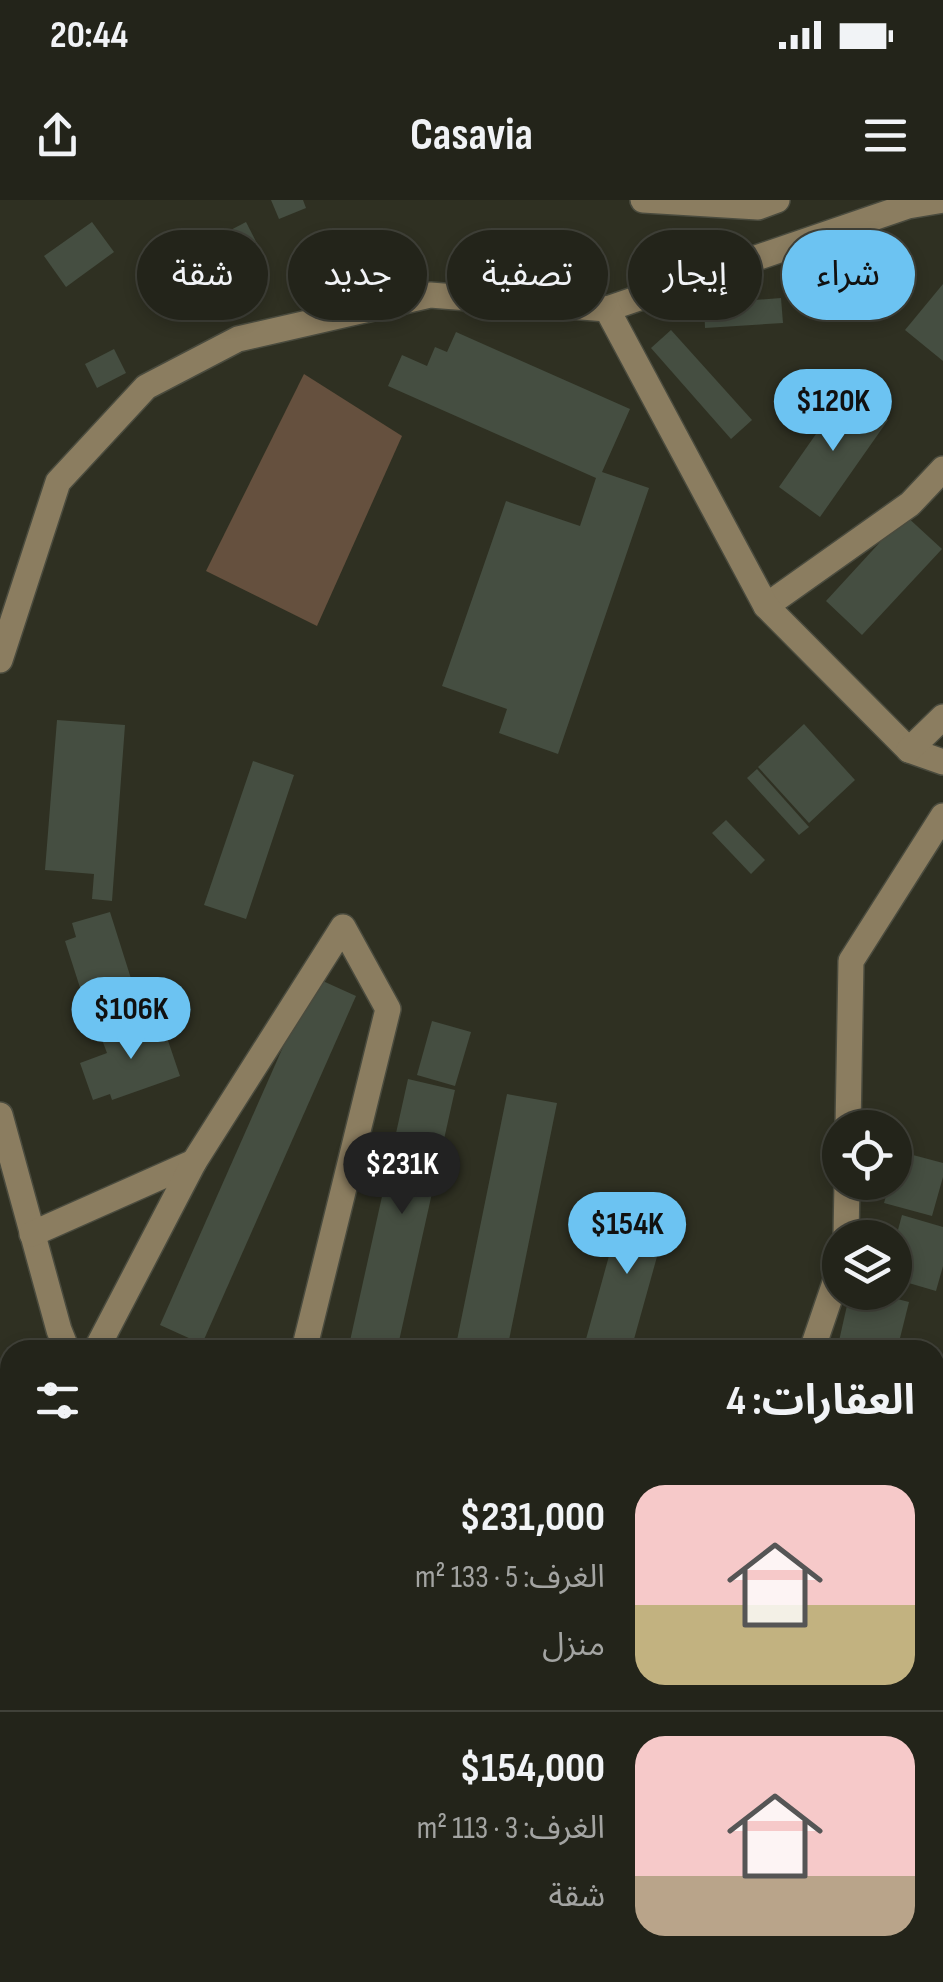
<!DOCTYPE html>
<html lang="ar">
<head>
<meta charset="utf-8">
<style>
	:root { --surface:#23241a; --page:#2f3027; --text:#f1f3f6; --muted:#a3a4a2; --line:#404139; --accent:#6cc3f2 }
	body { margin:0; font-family:"Sofia Sans Condensed","Noto Sans Arabic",sans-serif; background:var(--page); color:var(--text); direction:rtl; height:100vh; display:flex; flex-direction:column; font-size:38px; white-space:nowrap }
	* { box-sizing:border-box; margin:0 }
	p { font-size:32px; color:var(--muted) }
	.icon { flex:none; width:55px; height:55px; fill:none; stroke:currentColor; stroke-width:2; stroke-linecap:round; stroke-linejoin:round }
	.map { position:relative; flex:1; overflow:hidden; direction:ltr }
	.drawer { position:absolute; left:0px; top:1140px; width:945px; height:642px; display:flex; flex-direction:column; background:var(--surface); border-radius:30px 30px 0 0; box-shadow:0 5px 15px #0003,0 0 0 2px var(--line); direction:rtl }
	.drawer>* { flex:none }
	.guide { position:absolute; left:30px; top:30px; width:885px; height:90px; direction:rtl; display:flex; gap:20px }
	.tools { position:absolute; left:822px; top:910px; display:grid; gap:20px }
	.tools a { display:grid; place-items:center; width:90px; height:90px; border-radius:50%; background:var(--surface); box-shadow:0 5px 15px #0003,0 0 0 2px var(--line); font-size:50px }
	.price { position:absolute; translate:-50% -85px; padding:0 22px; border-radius:35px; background:var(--accent); color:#111; font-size:32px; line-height:65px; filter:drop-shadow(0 2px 5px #0008) }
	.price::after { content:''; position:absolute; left:50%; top:60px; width:30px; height:22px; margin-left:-15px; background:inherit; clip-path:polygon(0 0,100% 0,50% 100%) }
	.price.selected { background:#222; color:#fff }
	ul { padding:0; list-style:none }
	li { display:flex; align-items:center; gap:30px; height:250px; padding:0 30px }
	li+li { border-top:2px solid var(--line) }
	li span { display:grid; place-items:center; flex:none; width:280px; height:200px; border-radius:30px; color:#555 }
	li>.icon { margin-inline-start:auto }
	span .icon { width:120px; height:120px; fill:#fffc; stroke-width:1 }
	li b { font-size:42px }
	h2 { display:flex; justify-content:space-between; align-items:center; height:120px; padding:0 30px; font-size:42px }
	.tag { padding:0 35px; border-radius:45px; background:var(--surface); box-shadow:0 5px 15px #0003,0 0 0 2px var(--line); font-size:35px; line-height:90px }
	.tag.selected { background:var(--accent); color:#111 }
	.status { display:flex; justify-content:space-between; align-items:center; height:70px; padding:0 50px; background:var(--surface); direction:ltr }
	.status svg { height:28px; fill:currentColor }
	header { display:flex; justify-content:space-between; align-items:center; height:130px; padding:0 30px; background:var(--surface); font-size:45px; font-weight:700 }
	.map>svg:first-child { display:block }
</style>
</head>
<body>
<div class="status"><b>20:44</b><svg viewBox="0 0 49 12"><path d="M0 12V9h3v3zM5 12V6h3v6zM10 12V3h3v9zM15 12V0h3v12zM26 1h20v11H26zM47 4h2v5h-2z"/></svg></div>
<header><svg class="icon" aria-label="menu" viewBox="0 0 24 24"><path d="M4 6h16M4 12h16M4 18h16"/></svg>Casavia<svg class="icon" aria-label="share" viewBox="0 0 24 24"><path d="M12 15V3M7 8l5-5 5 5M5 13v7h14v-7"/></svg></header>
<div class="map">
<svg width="943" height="1782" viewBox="0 0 943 1782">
	<rect width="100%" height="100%" fill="#2f3022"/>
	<!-- green -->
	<polygon fill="#65503e" points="304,174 402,236 317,426 206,371"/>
	<!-- building -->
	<g fill="#454e41">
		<polygon points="271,0 303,0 306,8 279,19"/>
		<polygon points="92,22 114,52 66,87 44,56"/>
		<polygon points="246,22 268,65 172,115 150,72"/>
		<polygon points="820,79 827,108 802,113 796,85"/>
		<polygon points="943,84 943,161 905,130"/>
		<polygon points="781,98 783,123 705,128 704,104"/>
		<polygon points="671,130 752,220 731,239 651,148"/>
		<polygon points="456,132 630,209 602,272 649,288 558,554 499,533 507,509 442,486 506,301 580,326 596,278 388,186 402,155 427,166 435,147 447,152"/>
		<polygon points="114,149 126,173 97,188 85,164"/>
		<polygon points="846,191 888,220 820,317 779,287"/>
		<polygon points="905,315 942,349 862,435 826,401"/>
		<polygon points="57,520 125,525 112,701 92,699 94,674 45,670"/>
		<polygon points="804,524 855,580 809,623 758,567"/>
		<polygon points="253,561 294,575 246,719 204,705"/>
		<polygon points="757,569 809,627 799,635 747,578"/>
		<polygon points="726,620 765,660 751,674 712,633"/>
		<polygon points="110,712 134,788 85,803 65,741 76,737 72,723"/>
		<polygon points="314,777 356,796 202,1144 160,1125"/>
		<polygon points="160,817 180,876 112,900 110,894 93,900 80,863 107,853 101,837"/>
		<polygon points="432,821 471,832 455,886 417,875"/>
		<polygon points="408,879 455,890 397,1150 348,1150"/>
		<polygon points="507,894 557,903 507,1150 455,1150"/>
		<polygon points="898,951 943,963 943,977 932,1016 884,1003 890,982 895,982"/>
		<polygon points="625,998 670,1010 631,1150 583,1150"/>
		<polygon points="902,1015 943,1027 943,1066 936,1091 895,1079 895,1041"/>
		<polygon points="850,1092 870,1092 909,1102 897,1150 878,1150 839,1141"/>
		<polygon points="939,1408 943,1450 935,1452 935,1409"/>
		<polygon points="943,1483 943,1520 940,1520 943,1535 943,1635 935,1637 935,1485"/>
		<polygon points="473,1772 577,1772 579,1780 475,1782"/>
		<polygon points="776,1772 814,1772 817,1782 748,1782 751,1776"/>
	</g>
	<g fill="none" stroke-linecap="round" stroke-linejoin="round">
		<defs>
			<g id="minor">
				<polyline points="643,0 758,7 777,0"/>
				<polyline points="607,109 908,6 943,0"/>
				<polyline points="766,406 910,304 943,269"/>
				<polyline points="0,460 58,282 146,187 238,139 430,95 607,109 766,406 909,550 943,562"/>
				<polyline points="909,550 943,517"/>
				<polyline points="0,915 59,1130 67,1150"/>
				<polyline points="848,928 851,761 943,616"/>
				<polyline points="32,1034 194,962"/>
				<polyline points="846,1038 847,982"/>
				<polyline points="96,1150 194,962 343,727 388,809 304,1150"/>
				<polyline points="812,1150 840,1068"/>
				<polyline points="415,1772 416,1782"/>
				<polyline points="704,1772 706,1782"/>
				<polyline points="874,1772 876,1782"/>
			</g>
		</defs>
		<!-- minor casing -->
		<use href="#minor" stroke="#4a4b3e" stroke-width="28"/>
		<!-- minor -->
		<use href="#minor" stroke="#8b7d60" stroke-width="25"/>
	</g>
</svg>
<div class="tools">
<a><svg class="icon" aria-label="locate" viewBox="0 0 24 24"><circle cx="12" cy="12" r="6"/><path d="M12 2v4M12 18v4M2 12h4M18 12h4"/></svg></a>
<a><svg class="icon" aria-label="layers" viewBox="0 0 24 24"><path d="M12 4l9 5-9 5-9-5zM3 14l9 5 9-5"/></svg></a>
</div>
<b class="price" style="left:833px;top:254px">$120K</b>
<b class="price" style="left:131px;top:862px">$106K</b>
<b class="price selected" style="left:402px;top:1017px">$231K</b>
<b class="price" style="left:627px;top:1077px">$154K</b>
<div class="guide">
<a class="tag selected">شراء</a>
<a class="tag">إيجار</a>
<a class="tag">تصفية</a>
<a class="tag">جديد</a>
<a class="tag">شقة</a>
</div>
<section class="drawer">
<h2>العقارات: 4<svg class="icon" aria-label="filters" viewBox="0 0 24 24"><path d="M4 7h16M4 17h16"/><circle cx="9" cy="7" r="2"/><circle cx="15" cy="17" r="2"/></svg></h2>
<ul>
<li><span style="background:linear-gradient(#f6c9c9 60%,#c2b280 0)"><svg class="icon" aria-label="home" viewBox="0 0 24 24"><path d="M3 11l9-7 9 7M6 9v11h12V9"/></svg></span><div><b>$231,000</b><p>الغرف: 5 · 133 m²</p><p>منزل</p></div></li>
<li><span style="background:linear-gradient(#f6c9c9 70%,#b9a48a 0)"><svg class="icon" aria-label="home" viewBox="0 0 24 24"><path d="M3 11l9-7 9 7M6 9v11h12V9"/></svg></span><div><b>$154,000</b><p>الغرف: 3 · 113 m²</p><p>شقة</p></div></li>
</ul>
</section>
</div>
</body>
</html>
